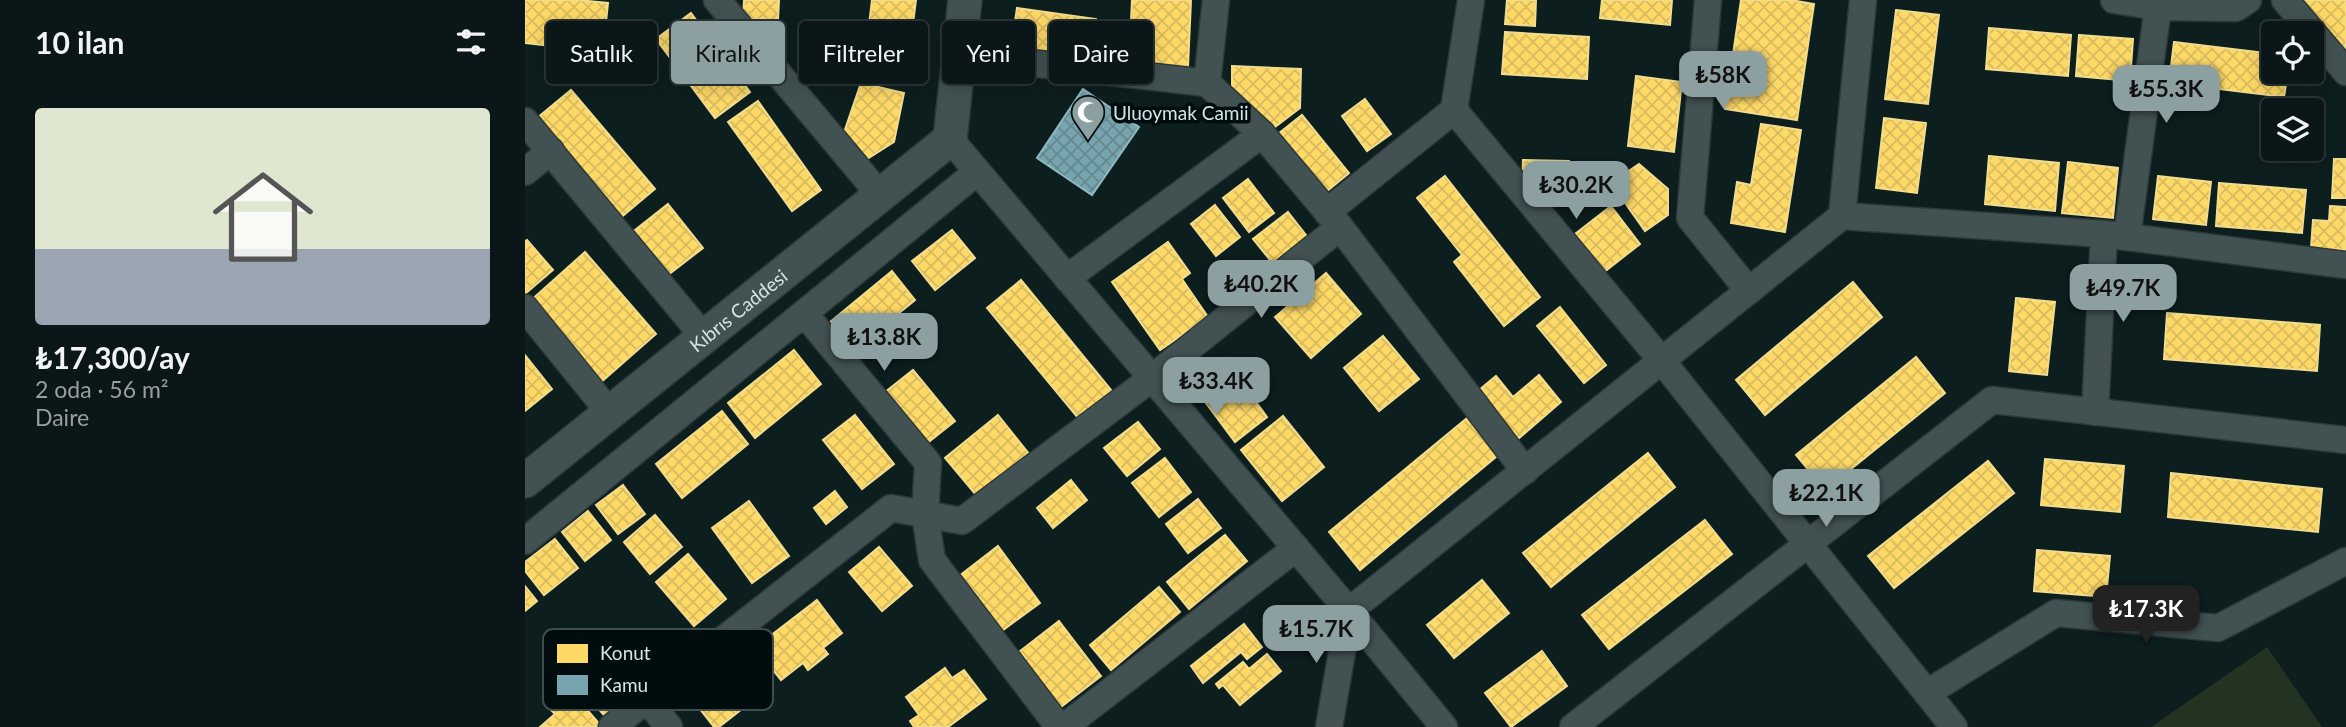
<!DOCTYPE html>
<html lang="tr">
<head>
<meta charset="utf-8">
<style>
	:root { --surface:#0a1617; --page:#131f20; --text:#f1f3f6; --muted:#999fa1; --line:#2a3536; --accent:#8ca0a1 }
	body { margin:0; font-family:Lato,sans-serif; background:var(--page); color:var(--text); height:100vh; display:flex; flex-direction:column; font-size:26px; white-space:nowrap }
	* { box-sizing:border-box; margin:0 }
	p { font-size:23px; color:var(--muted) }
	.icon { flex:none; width:38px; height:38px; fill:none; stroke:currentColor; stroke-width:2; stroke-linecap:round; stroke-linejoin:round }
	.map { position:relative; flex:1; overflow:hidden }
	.details { display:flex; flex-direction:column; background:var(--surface); width:525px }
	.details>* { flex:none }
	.banner { position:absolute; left:21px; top:21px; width:665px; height:63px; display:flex; gap:14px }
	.buttons { position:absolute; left:1736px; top:21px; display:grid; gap:14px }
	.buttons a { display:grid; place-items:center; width:63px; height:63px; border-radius:7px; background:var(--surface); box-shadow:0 4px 18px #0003,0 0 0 2px var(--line); font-size:35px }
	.price { position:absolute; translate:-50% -60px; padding:0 16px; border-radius:14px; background:var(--accent); color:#111; font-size:23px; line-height:46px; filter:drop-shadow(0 2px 4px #0008) }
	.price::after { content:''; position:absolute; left:50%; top:42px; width:21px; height:16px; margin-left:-10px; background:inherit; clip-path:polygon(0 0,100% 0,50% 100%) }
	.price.selected { background:#222; color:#fff }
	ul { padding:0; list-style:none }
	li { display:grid; align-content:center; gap:14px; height:371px; padding:0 35px }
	li span { display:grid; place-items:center; height:217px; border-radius:7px; color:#555 }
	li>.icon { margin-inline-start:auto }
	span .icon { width:126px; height:126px; fill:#fffc; stroke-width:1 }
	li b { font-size:30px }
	h2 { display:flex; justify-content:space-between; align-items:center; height:84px; padding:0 35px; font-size:30px }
	.pill { padding:0 24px; border-radius:7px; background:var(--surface); box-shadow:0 4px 18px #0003,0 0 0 2px var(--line); font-size:24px; line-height:63px }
	.pill.selected { background:var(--accent); color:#111 }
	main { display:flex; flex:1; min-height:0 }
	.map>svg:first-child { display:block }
</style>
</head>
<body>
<main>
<section class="details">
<h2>10 ilan<svg class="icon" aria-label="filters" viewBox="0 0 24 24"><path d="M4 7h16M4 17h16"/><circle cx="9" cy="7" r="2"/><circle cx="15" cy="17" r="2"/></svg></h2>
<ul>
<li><span style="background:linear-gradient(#dfe7d0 65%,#9aa5b1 0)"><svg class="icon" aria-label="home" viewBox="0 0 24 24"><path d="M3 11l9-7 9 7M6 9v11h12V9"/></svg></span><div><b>₺17,300/ay</b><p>2 oda · 56 m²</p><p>Daire</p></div></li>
</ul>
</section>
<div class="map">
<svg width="1821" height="727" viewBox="0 0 1821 727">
	<defs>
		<pattern id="homes-cross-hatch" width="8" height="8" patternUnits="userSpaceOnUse" patternTransform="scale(1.75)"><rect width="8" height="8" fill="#ffd966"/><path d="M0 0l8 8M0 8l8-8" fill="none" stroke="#d8bb5f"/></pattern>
		<pattern id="public-cross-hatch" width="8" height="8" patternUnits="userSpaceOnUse" patternTransform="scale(1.75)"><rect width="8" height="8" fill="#76a5af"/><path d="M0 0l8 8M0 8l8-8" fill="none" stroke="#65888f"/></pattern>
	</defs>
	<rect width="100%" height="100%" fill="#0d1e1f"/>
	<!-- green -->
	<polygon fill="#233322" points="1742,647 1797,727 1626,727"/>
	<!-- homes -->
	<g fill="url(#homes-cross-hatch)" stroke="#f1dd8d" stroke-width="2">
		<polygon points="0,0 53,0 83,3 78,52 0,43"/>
		<polygon points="219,0 254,0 253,20 218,19"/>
		<polygon points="347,0 391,0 382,70 339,65"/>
		<polygon points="607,0 666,0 663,67 604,64"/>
		<polygon points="982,0 1011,0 1010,26 980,24"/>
		<polygon points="1077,0 1147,0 1145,25 1075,18"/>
		<polygon points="1216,0 1266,0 1289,4 1272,120 1200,109"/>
		<polygon points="1775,0 1821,0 1821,58"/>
		<polygon points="492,8 571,19 565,60 486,49"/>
		<polygon points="1371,10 1414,15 1403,104 1360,99"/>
		<polygon points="166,13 225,92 190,118 131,39"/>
		<polygon points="1464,28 1546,35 1543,76 1461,69"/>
		<polygon points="980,32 1064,37 1062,79 977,74"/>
		<polygon points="1554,35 1608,39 1605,81 1551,76"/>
		<polygon points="1649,42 1748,54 1748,72 1763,72 1759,97 1644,83"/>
		<polygon points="707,66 776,69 775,108 750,127 736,127 707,90"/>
		<polygon points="1111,76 1157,82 1149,152 1103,146"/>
		<polygon points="336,83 379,93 369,142 342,159 316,141"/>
		<polygon points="46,90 130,189 94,219 11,119"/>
		<polygon points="840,99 866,134 842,151 817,116"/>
		<polygon points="233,101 296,190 267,211 203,122"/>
		<polygon points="777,115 824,173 796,196 748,138"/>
		<polygon points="1359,118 1401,123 1392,193 1351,188"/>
		<polygon points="1236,124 1276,130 1260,232 1206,223 1212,182 1226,185"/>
		<polygon points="1464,156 1534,163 1530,211 1460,204"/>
		<polygon points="1809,159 1821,159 1821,198 1807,198"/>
		<polygon points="998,160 1044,161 1043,188 997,187"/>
		<polygon points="1543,162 1593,168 1588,218 1537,213"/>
		<polygon points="1114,164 1143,189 1143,215 1120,231 1086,183"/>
		<polygon points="920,176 1015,297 979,326 929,262 937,255 892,198"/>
		<polygon points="1633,176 1686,182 1681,225 1628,219"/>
		<polygon points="723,179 749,213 724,232 698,198"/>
		<polygon points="1694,183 1781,190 1777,233 1691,226"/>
		<polygon points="143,204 178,248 139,278 105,234"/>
		<polygon points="690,205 715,237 691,256 666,224"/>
		<polygon points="1086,206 1115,244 1074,276 1045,238"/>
		<polygon points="1805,206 1821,207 1821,250 1786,248 1788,220 1804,221"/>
		<polygon points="763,212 788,244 754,271 728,239"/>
		<polygon points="427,230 450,258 410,290 387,261"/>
		<polygon points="2,240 28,270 0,294 0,241"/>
		<polygon points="643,242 665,273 657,279 683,317 635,350 587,282"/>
		<polygon points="60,252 131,334 75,383 4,302"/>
		<polygon points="367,271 390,300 326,352 304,323"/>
		<polygon points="801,273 836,314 786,358 750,317"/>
		<polygon points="496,280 587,391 554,419 462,308"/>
		<polygon points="1328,282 1357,317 1240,415 1211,380"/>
		<polygon points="1491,298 1530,302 1522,375 1484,371"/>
		<polygon points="1035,307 1081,365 1059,383 1012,326"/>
		<polygon points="1642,313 1795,325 1792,371 1639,359"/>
		<polygon points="858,336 894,379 854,411 819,368"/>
		<polygon points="269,350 296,384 230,438 203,403"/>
		<polygon points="0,355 27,389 0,411"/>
		<polygon points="1391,357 1420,393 1300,490 1271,455"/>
		<polygon points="699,358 742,417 710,442 666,383"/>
		<polygon points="388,370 430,421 396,448 354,397"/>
		<polygon points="1014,375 1036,402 993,439 953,391 971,376 988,397"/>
		<polygon points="197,411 223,444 157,498 131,464"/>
		<polygon points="947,414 978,451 835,570 804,532"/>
		<polygon points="330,415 369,464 337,489 298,440"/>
		<polygon points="473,415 509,460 457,502 420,458"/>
		<polygon points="758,416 799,467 757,501 716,450"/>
		<polygon points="613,422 635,449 602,476 579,448"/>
		<polygon points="1123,453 1150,487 1026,587 998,553"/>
		<polygon points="640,458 666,492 634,517 607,483"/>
		<polygon points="1520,459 1599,466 1595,512 1516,505"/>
		<polygon points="1463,461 1489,493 1369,588 1343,556"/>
		<polygon points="1646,473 1797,489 1793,532 1643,517"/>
		<polygon points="546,480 562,500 528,528 512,508"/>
		<polygon points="98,485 120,514 93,534 71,505"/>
		<polygon points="310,491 322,507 301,524 289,508"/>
		<polygon points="673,499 696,528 663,553 641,524"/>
		<polygon points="224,501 264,556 227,583 187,528"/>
		<polygon points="63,511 86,540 60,561 37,532"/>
		<polygon points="130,515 157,547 125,574 99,542"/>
		<polygon points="1180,520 1207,554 1084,649 1057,615"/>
		<polygon points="700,535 722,561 664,609 642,582"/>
		<polygon points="30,539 53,568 19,595 0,571 0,562"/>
		<polygon points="473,546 515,603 470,636 429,580"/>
		<polygon points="354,547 387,586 357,611 324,572"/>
		<polygon points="1512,550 1585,556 1581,597 1509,591"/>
		<polygon points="163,554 201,599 169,626 131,582"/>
		<polygon points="957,580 984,613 929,658 902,625"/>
		<polygon points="0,586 12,601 0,611"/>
		<polygon points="634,587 655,612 586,670 565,645"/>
		<polygon points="292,600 317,633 298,648 303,654 283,670 278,663 256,680 244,665 227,678 214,660"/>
		<polygon points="534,621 576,676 532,710 490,655"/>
		<polygon points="719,624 737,647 722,659 716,652 678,683 666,666"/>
		<polygon points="127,637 150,665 84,721 60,693"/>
		<polygon points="1017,651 1042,686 986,727 960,693"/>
		<polygon points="742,654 756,671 715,705 698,685 694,688 691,684 718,662 724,669"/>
		<polygon points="207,667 231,698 194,727 189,727 167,699"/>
		<polygon points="420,668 427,678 439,670 461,699 423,727 389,727 385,721 394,715 381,697"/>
		<polygon points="46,691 77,727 15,727 30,714 25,709"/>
	</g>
	<!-- public -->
	<polygon fill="url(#public-cross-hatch)" stroke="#91b8c0" stroke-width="2" points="558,89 614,127 567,195 512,158"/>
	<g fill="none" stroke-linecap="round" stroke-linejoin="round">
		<defs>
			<g id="minor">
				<polyline points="192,0 355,195"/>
				<polyline points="1183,0 1165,218 1224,291"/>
				<polyline points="1589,0 1633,7 1711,8 1723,0"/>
				<polyline points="1760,0 1821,72"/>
				<polyline points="434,55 682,83 737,134 815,227 1000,471"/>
				<polyline points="682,83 691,0"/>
				<polyline points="929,110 1137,361 1429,727"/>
				<polyline points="0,121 179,337"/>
				<polyline points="425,139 824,611 919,727"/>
				<polyline points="0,172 26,151"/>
				<polyline points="802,212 929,110 946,0"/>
				<polyline points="1317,216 1338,0"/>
				<polyline points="1602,237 1633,7"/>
				<polyline points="542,278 737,134"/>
				<polyline points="0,308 85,413"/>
				<polyline points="279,313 403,463 400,514 407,560 534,727"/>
				<polyline points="1570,412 1579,234"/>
				<polyline points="0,541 452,172"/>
				<polyline points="1402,693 1531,613 1693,628 1821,561"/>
				<polyline points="122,700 144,727"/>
				<polyline points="87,727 366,508 437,521 627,378 815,227"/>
				<polyline points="539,727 771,548"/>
				<polyline points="804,727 824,611 1317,216 1579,234 1821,265"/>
				<polyline points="1048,727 1467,400 1821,440"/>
			</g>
			<g id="tertiary">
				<path id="s1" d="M 0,481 L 425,139 L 440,0"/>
			</g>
		</defs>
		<!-- minor casing -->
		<use href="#minor" stroke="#2d3839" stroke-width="29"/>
		<!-- tertiary casing -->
		<use href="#tertiary" stroke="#2d3839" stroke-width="36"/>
		<!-- minor -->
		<use href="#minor" stroke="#425253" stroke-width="26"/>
		<!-- tertiary -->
		<use href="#tertiary" stroke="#425253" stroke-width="33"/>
	</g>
	<!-- icons -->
	<defs>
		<symbol id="mosque-pin" viewBox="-11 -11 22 30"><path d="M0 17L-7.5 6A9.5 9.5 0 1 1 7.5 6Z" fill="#8ca0a1" stroke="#000c0d"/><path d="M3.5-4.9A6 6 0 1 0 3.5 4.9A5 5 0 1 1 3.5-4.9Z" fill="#fff"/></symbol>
	</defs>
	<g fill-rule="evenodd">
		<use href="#mosque-pin" x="544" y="93" width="38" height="52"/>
	</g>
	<g text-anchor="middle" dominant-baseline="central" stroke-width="7" stroke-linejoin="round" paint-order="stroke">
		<!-- poi labels -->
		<g font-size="19" fill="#d0e6e7" stroke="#000c0d" text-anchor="start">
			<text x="588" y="112">Uluoymak Camii</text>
		</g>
		<!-- street labels -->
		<g font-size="19" fill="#d0e6e7" stroke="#000c0d">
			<text stroke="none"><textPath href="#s1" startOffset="273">Kıbrıs Caddesi</textPath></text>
		</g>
	</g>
	<!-- legend -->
	<rect x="18" y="629" width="230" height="81" rx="10" fill="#000c0d" stroke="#3e4d4e" stroke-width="2"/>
	<rect x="32" y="644" width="31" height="19" fill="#ffd966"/>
	<rect x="32" y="675" width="31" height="20" fill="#76a5af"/>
	<g font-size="19" fill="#d0e6e7">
		<text x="75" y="660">Konut</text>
		<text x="75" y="692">Kamu</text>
	</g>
</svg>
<div class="buttons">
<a><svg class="icon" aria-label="locate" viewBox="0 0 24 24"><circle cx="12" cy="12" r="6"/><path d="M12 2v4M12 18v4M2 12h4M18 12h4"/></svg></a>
<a><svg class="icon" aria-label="layers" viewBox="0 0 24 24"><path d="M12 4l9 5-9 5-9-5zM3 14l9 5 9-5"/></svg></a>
</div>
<b class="price" style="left:1198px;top:111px">₺58K</b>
<b class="price" style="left:1641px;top:125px">₺55.3K</b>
<b class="price" style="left:1051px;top:221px">₺30.2K</b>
<b class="price" style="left:736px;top:320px">₺40.2K</b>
<b class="price" style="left:1598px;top:324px">₺49.7K</b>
<b class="price" style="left:359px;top:373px">₺13.8K</b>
<b class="price" style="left:691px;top:417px">₺33.4K</b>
<b class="price" style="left:1301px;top:529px">₺22.1K</b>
<b class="price selected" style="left:1621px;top:645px">₺17.3K</b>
<b class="price" style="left:791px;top:665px">₺15.7K</b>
<div class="banner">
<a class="pill">Satılık</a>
<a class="pill selected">Kiralık</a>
<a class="pill">Filtreler</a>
<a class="pill">Yeni</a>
<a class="pill">Daire</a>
</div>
</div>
</main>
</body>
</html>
